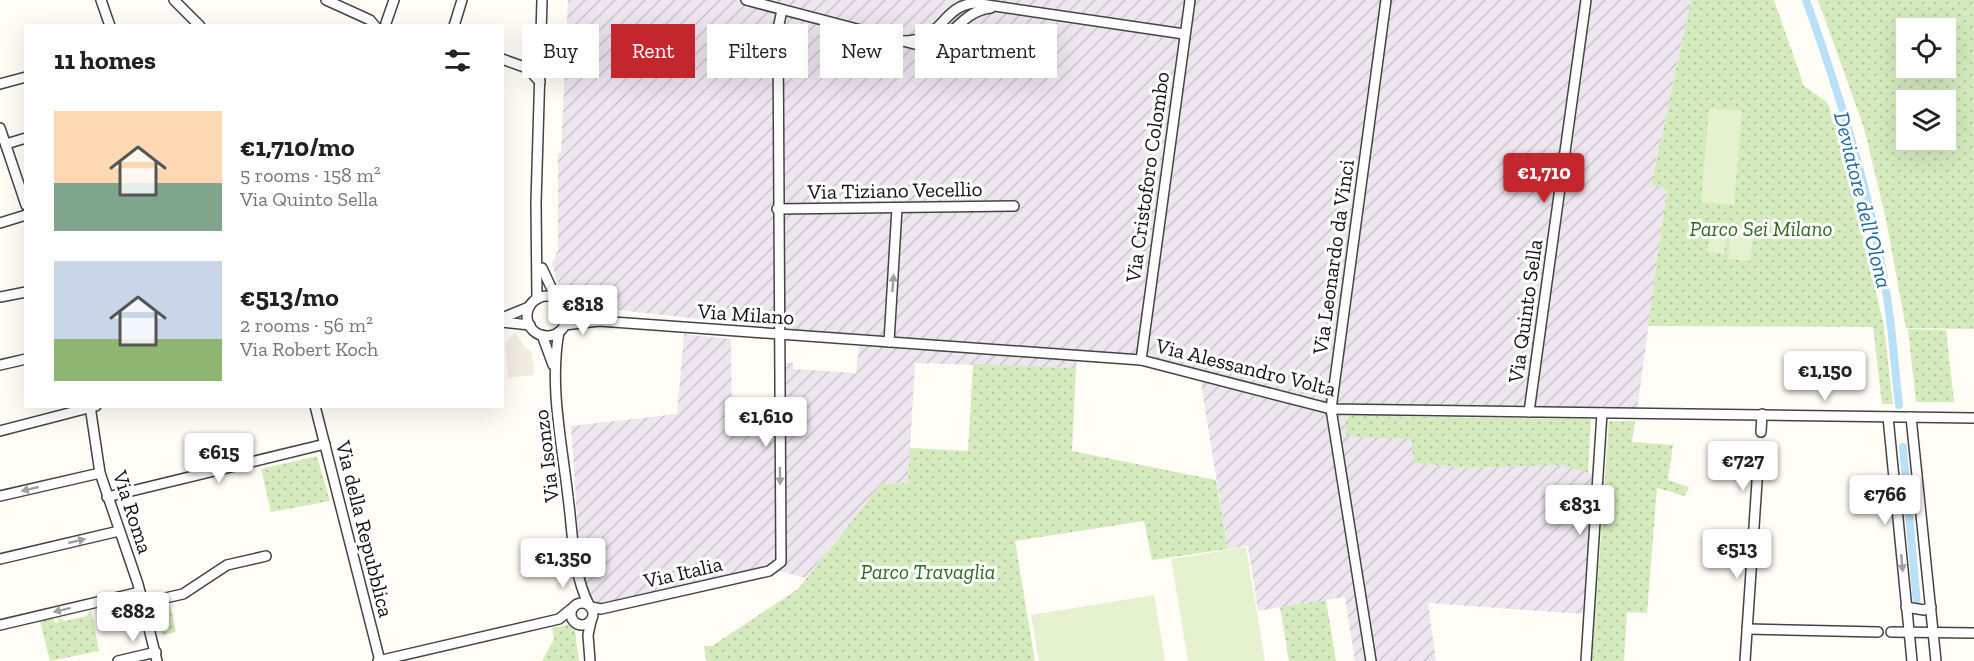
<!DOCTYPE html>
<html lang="en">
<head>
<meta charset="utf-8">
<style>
	:root { --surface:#fff; --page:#f2f2f2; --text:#202124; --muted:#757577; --accent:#c4262e }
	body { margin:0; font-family:"Zilla Slab",serif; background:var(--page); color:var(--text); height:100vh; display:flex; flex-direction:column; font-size:22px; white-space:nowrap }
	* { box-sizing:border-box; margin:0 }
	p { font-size:20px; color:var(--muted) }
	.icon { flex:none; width:33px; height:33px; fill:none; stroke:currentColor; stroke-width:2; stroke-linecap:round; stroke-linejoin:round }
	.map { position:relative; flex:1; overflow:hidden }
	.drawer { position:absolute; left:24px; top:24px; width:480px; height:384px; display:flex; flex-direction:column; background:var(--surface); border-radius:0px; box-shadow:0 6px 24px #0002 }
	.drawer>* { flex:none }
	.hud { position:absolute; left:522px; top:24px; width:570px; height:54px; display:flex; gap:12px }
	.controls { position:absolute; left:1896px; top:18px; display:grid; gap:12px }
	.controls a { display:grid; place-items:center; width:60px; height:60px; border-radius:0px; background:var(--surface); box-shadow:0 6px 24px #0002; font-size:30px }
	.price { position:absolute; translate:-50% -51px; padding:0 14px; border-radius:6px; background:#fff; color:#222; font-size:20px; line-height:39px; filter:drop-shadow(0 2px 3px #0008) }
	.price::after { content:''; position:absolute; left:50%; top:36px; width:18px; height:14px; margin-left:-9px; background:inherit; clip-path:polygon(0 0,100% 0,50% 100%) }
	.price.active { background:var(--accent); color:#fff }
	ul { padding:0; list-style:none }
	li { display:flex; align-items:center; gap:18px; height:150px; padding:0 30px }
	li span { display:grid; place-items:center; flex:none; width:168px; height:120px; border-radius:0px; color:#555 }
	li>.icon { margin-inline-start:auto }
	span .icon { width:72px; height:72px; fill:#fffc; stroke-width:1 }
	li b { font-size:26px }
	h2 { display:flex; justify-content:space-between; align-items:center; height:72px; padding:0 30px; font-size:26px }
	.chip { padding:0 21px; border-radius:0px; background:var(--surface); box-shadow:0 6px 24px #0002; font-size:21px; line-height:54px }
	.chip.active { background:var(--accent); color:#fff }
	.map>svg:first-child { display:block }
</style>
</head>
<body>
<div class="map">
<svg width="1974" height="661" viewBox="0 0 1974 661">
	<defs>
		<pattern id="industrial-furrows" width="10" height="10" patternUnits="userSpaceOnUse" patternTransform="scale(1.5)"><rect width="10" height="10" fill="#eee6ef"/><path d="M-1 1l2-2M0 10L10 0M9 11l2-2" fill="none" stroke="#cbc4cc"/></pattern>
		<pattern id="green-dots" width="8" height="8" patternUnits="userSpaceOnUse" patternTransform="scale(1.5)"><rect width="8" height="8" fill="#d5ebbd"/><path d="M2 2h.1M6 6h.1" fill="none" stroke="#b6c8a1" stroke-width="1.8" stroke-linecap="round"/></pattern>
	</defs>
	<rect width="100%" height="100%" fill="#fffdf5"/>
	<!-- industrial -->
	<g fill="url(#industrial-furrows)">
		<polygon points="568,0 1691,0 1651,184 1667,188 1637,411 1334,407 1144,358 1078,354 1076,368 915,363 908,483 881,484 806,578 765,567 600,607 587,593 581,574 571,426 677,414 684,334 731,339 732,420 781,420 782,362 793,363 793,369 856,373 859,345 916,350 920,343 590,307 567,295 557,281 552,264 558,250 558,153 561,152"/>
		<polygon points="1200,378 1314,408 1406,411 1415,463 1470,468 1562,465 1594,474 1583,614 1428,603 1436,661 1355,661 1345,597 1258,611 1248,546 1228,549"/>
	</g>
	<!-- green -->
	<g fill="url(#green-dots)" fill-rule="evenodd">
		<polygon points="1691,0 1774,0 1804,86 1828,103 1845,156 1884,327 1893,404 1882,404 1873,327 1648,326 1667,189 1651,185"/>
		<path d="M 1818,0 L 1974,0 L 1974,329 L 1906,328 L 1886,219 L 1864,128 ZM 1906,28 L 1946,28 L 1946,68 L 1906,68 ZM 1906,100 L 1946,100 L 1946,140 L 1906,140 Z"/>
		<polygon points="1908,329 1946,330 1954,402 1916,402"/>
		<polygon points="973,364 1076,368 1072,451 1216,480 1228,549 1152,560 1144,521 1015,541 1035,661 706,661 704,646 712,646 798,589 881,484 908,483 910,448 968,451"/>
		<polygon points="1349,416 1591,419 1588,473 1562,465 1470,468 1414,463 1411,439 1347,437 1345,423"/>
		<polygon points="1609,421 1635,421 1632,442 1673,445 1668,480 1689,487 1685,496 1657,488 1647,613 1627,612 1624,661 1592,661"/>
		<polygon points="317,456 330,501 271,512 261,469"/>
		<polygon points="1326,600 1336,661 1289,661 1280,607"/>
		<polygon points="170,605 176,632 162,635 156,608"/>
		<polygon points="91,609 99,651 50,661 40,621 53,618 55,623 59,622 58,617 65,621 87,616"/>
		<polygon points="574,623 579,661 542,661 554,639 552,628"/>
	</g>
	<!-- pitch -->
	<g fill="#e6f2cf">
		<polygon points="1709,108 1742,111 1734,205 1701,202"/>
		<polygon points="1711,226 1727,227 1724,254 1708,252"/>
		<polygon points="1731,227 1754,229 1750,261 1728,259"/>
		<polygon points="1246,547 1265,661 1188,661 1171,559"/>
		<polygon points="1154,595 1165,661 1039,661 1031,615"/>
	</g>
	<!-- plaza -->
	<polygon fill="#f1ede2" points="515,332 524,346 532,353 534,375 508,378 505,344"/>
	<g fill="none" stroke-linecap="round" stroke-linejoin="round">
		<!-- canal -->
		<g stroke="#b9e0f7" stroke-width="8">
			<path d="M 1806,0 C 1840,95 1874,205 1888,304 C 1893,338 1895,371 1899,405"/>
			<polyline points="1903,447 1917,604"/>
		</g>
		<!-- minor-tunnel -->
		<polyline stroke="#dbdad3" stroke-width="9" stroke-dasharray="9 4.5" stroke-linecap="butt" points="1759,452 1761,432"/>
		<defs>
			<g id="minor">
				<polyline points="101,0 110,26"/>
				<polyline points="174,0 200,26"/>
				<polyline points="326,0 370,20 375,26"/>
				<path d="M 746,0 L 926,47 C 952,42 960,11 991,8"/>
				<polyline points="386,23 394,0"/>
				<polyline points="454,26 462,0"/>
				<path d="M 900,41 C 943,43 940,7 974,3 L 1184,34"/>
				<polyline points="502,59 527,68 540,82"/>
				<polyline points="0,84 26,77"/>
				<polyline points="0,128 26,205"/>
				<polyline points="6,144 26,138"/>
				<polyline points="777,209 1014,206"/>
				<polyline points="0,223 26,215"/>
				<polyline points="542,268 556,298"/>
				<circle cx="547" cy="316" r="20"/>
				<polyline points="0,297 26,292"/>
				<polyline points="537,299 536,203 542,0"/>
				<polyline points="565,308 594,319"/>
				<polyline points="502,318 529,307"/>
				<polyline points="502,322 530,325"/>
				<polyline points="564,325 599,321 1141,360 1331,409 1974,418"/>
				<path d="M 559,332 C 549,386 562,443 568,497 C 573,532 572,572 589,605"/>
				<polyline points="542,335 553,365"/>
				<polyline points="889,342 897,208"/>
				<polyline points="1141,360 1190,0"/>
				<polyline points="0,365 26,359"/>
				<polyline points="90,406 100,473 138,584 157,661"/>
				<polyline points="315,406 380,661"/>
				<polyline points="1529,412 1586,0"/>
				<polyline points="1888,417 1912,661"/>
				<polyline points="1911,417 1936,661"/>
				<polyline points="0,431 96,406"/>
				<polyline points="1761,432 1762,414"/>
				<polyline points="0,496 100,473"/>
				<polyline points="107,497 325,444"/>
				<polyline points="0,559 119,531"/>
				<circle cx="582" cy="614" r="11"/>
				<polyline points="143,603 183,594 227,565 266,556"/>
				<polyline points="591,607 601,609 769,571 781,562 778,29 782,10"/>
				<polyline points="1906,607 1924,610 1931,607"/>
				<polyline points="0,625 140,592"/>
				<polyline points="1747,629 1878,632"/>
				<polyline points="1891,632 1974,633"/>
				<polyline points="118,661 156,652"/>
				<polyline points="378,661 559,619 571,609"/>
				<polyline points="590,661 588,635 591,621"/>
				<polyline points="1371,661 1331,409 1386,0"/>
				<polyline points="1586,661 1602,413"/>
				<polyline points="1745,661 1759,452"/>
			</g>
		</defs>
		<!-- minor casing -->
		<use href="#minor" stroke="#444" stroke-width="12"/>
		<!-- minor -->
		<use href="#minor" stroke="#fff" stroke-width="9"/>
	</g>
	<!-- one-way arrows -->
	<defs><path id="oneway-solid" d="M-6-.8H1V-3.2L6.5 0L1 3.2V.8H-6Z" transform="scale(1.5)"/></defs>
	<g fill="#a0a0a0">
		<use href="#oneway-solid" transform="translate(893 283) rotate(-86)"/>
		<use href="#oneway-solid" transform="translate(780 476) rotate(89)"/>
		<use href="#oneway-solid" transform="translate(30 489) rotate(167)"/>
		<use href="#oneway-solid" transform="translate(77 541) rotate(-13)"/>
		<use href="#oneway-solid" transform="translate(1902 563) rotate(85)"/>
		<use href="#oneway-solid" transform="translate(62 610) rotate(166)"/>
	</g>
	<g text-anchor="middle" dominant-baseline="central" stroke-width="6" stroke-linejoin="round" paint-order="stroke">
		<!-- street labels -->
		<g font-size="21" fill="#111" stroke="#fff">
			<text transform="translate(1147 177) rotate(-82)">Via Cristoforo Colombo</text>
			<text transform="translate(895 190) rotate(-1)">Via Tiziano Vecellio</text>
			<text transform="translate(1333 257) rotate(-82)">Via Leonardo da Vinci</text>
			<text transform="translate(1525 311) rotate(-82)">Via Quinto Sella</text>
			<text transform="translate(746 314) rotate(4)">Via Milano</text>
			<text transform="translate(1246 367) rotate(14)">Via Alessandro Volta</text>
			<text transform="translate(546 456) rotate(-97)">Via Isonzo</text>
			<text transform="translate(133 512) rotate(72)">Via Roma</text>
			<text transform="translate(365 529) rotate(76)">Via della Repubblica</text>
			<text transform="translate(683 572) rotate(-13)">Via Italia</text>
		</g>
		<!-- park labels -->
		<g font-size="21" font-style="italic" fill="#2f6b1f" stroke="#fff">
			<text x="1761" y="228">Parco Sei Milano</text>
			<text x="928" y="571">Parco Travaglia</text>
		</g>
		<!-- water labels -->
		<g font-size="22" font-style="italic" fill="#1768a6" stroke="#fff">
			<text transform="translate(1863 200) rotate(76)">Deviatore dell'Olona</text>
		</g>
	</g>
</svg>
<div class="controls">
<a><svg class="icon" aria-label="locate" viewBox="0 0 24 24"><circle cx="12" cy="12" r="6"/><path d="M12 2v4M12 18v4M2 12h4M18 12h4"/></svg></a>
<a><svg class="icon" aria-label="layers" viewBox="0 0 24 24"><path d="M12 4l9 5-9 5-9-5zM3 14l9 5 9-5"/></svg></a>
</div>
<b class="price active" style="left:1544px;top:204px">€1,710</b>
<b class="price" style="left:583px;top:336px">€818</b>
<b class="price" style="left:1825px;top:402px">€1,150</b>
<b class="price" style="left:766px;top:448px">€1,610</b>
<b class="price" style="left:219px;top:484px">€615</b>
<b class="price" style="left:1743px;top:492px">€727</b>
<b class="price" style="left:1885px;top:526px">€766</b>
<b class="price" style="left:1580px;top:536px">€831</b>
<b class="price" style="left:1737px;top:580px">€513</b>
<b class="price" style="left:563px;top:589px">€1,350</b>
<b class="price" style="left:133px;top:643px">€882</b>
<div class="hud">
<a class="chip">Buy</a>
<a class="chip active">Rent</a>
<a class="chip">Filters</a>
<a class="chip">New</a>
<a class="chip">Apartment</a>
</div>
<section class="drawer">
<h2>11 homes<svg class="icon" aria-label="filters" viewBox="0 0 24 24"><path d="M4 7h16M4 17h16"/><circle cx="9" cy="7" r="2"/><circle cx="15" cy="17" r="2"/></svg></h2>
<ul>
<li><span style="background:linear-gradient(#ffd9b3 60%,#7fa58c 0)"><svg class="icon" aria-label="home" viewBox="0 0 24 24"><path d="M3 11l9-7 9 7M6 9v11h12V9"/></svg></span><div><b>€1,710/mo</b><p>5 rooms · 158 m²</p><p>Via Quinto Sella</p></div></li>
<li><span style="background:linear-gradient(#c9d6e8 65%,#8fb573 0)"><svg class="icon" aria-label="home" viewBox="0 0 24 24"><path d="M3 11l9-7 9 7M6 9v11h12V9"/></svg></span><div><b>€513/mo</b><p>2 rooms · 56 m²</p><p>Via Robert Koch</p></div></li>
</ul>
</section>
</div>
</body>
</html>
